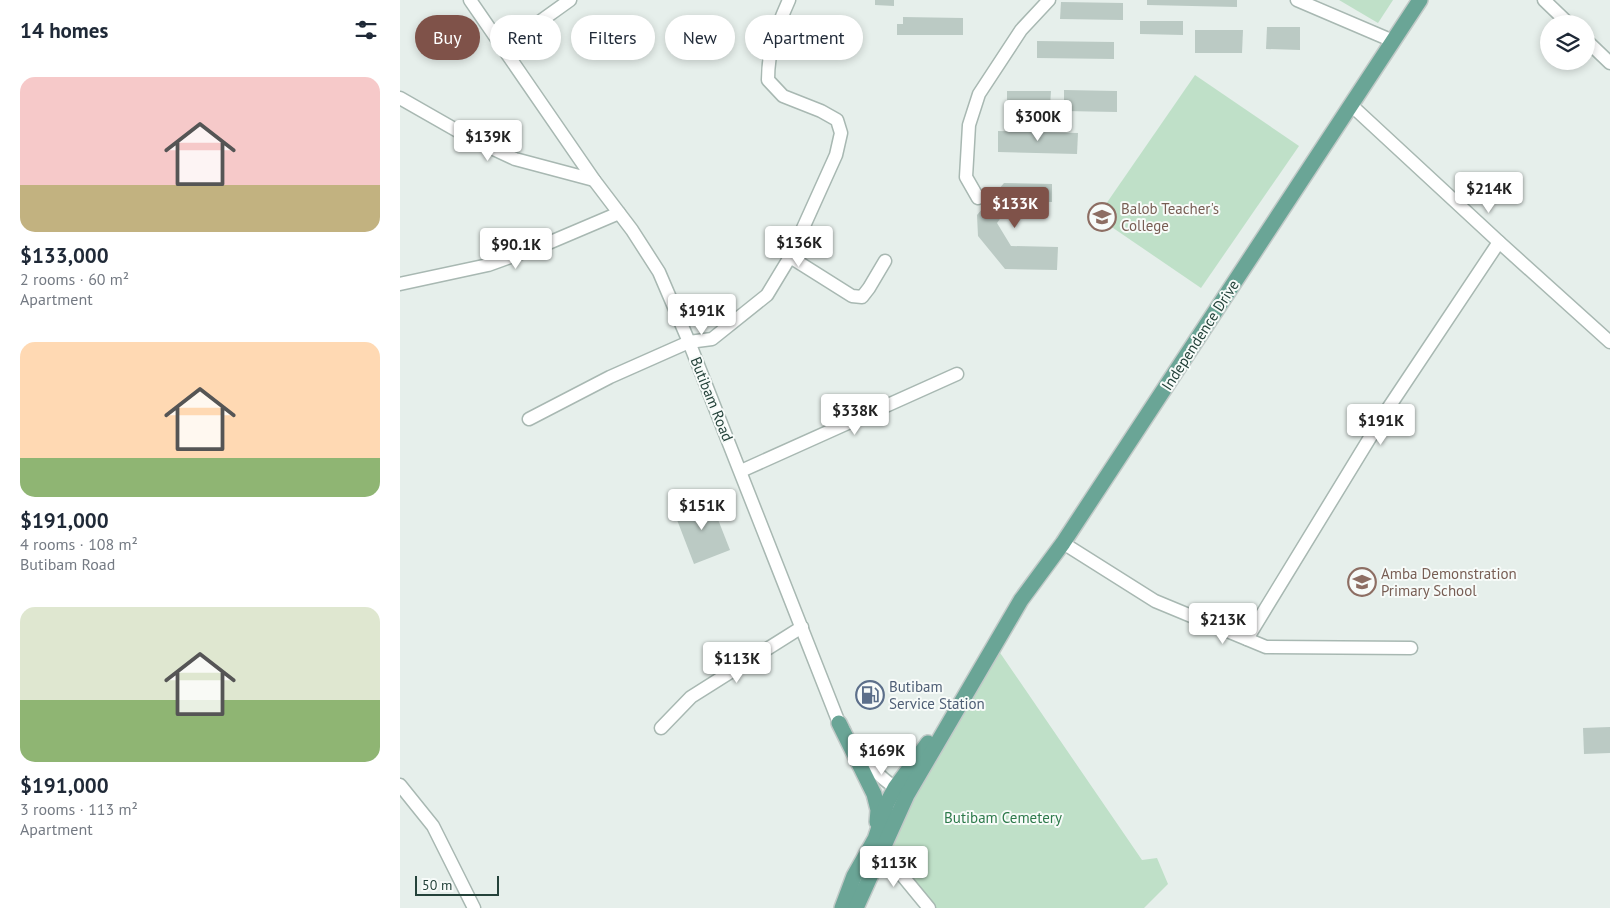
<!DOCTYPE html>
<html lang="en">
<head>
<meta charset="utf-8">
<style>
	:root { --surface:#fff; --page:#f6f6f7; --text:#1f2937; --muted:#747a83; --accent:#7f5249 }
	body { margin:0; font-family:"PT Sans",sans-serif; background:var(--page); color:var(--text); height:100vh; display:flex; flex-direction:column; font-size:19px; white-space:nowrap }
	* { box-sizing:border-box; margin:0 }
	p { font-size:16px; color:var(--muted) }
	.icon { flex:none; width:28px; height:28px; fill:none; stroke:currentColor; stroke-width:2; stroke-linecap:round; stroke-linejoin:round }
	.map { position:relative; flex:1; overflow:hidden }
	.side { display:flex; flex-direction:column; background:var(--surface); width:400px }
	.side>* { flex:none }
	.hud { position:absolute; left:15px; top:15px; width:475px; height:45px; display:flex; gap:10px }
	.tools { position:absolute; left:1140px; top:15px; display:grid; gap:10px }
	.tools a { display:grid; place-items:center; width:55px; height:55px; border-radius:50%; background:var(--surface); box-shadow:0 2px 8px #0003; font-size:25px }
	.scale { position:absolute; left:15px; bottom:12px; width:84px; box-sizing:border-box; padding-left:5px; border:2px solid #24423a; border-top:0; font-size:14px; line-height:18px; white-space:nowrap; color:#24423a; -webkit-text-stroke:4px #f7fbf9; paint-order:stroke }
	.price { position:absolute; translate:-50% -42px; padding:0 11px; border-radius:5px; background:#fff; color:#222; font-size:16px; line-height:32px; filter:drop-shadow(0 1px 2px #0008) }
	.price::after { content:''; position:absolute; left:50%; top:30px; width:15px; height:11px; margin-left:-8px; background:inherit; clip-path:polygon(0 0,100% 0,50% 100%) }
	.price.active { background:var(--accent); color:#fff }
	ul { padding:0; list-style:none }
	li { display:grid; align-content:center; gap:10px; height:265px; padding:0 20px }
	li span { display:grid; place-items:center; height:155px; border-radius:15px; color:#555 }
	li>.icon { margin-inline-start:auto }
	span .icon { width:90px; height:90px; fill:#fffc; stroke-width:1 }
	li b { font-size:21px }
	h2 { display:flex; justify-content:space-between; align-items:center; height:60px; padding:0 20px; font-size:21px }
	.tag { padding:0 18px; border-radius:22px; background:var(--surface); box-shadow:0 2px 8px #0003; font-size:18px; line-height:45px }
	.tag.active { background:var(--accent); color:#fff }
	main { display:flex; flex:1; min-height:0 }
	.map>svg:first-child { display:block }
</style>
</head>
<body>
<main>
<section class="side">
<h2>14 homes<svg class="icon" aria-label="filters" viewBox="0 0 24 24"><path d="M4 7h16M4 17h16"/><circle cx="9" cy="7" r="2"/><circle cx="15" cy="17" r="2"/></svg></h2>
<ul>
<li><span style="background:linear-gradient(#f6c9c9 70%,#c2b280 0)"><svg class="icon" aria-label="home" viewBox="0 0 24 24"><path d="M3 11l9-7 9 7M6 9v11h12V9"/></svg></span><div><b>$133,000</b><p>2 rooms · 60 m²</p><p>Apartment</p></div></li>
<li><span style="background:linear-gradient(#ffd9b3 75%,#8fb573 0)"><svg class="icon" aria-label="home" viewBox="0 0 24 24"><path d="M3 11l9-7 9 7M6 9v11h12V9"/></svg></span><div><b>$191,000</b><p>4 rooms · 108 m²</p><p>Butibam Road</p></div></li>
<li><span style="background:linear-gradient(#dfe7d0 60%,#8fb573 0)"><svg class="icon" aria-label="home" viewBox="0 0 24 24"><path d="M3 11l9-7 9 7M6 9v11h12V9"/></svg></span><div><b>$191,000</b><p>3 rooms · 113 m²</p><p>Apartment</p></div></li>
</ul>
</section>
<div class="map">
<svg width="1210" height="908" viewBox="0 0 1210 908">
	<rect width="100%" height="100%" fill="#e6efeb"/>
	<!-- green -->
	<g fill="#bfe0c8">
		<polygon points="939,0 993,0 978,23"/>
		<polygon points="795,75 899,146 801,288 697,217"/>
		<polygon points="594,644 742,860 757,858 768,884 744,908 532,908 482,851"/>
	</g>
	<!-- building -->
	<g fill="#bbcac4">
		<polygon points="475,0 494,0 494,6 475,5"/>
		<polygon points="747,0 837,0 837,7 747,5"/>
		<polygon points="661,2 723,3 723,20 660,19"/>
		<polygon points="503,17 563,18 563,35 497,35 497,24 503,24"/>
		<polygon points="740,21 783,21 783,35 740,34"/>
		<polygon points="867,27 900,27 900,50 866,49"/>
		<polygon points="795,30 843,30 842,53 795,53"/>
		<polygon points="637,41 714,42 714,59 637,58"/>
		<polygon points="664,90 717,91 717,112 664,111"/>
		<polygon points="607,91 651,91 650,108 607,107"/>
		<polygon points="598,131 678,133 677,154 598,152"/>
		<polygon points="604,183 652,184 652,202 613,201 597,223 611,246 658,247 657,270 605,269 578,236 577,215"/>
		<polygon points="310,499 330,550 294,564 274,512"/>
		<polygon points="1210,727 1210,753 1184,754 1183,728"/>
	</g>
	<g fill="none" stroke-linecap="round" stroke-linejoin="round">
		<defs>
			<g id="minor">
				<polyline points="70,0 194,180 232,230 259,272 289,342 439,723 444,730"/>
				<polyline points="897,0 993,41"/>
				<polyline points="1144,0 1169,24"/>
				<polyline points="1186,40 1210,63"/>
				<polyline points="103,48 170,0"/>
				<polyline points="0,98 70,138 115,159 194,180"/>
				<polyline points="951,105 1099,242 1210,342"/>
				<polyline points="578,198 566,177 569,125 579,94 621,30 649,0"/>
				<polyline points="390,257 452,296 462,297 469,288 485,261"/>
				<polyline points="0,284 88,265 146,244 219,213"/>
				<path d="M 129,419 L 210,377 L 289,342 L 312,339 L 367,295 L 390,257 L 436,155 L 441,133 L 437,120 L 421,111 L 383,96 L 368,80 C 368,49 377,27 389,0"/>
				<polyline points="341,471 557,374"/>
				<polyline points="663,543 755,601 866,647 1011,648"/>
				<polyline points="847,639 985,413 1099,242"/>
				<polyline points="261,728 291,697 402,627"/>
				<path d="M 456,748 C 469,765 483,782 503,792"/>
				<polyline points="0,785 33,826 74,908"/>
				<polyline points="482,851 529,908"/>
			</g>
			<g id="major">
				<polyline points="439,723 474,794 478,810 477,822"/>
				<polyline points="442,908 454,876 475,839 487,803 495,788 528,743"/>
				<polyline points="456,908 507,795 621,600 663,543 1020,0"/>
			</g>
		</defs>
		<!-- minor casing -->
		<use href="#minor" stroke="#a8b8b2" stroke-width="15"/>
		<!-- major casing -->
		<use href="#major" stroke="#c2cac8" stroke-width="18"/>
		<!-- minor -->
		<use href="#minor" stroke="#fff" stroke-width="12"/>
		<!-- major -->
		<use href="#major" stroke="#6aa596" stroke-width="15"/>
	</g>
	<!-- icons -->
	<defs>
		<symbol id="school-ring" viewBox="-11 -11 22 22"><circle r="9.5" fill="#f7fbf9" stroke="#8d6e63" stroke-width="1.5"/><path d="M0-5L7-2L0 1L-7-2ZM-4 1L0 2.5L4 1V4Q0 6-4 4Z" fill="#8d6e63"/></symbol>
		<symbol id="fuel-ring" viewBox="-11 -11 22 22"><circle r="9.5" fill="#f7fbf9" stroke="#5c6f8a" stroke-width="1.5"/><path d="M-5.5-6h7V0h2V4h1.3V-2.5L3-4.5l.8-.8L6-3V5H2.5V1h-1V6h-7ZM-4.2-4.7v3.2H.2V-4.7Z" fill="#5c6f8a"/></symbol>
	</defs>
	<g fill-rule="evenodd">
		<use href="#school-ring" x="686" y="201" width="32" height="32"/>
		<use href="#school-ring" x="946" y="566" width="32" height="32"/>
		<use href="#fuel-ring" x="454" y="679" width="32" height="32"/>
	</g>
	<g text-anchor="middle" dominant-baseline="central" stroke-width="4" stroke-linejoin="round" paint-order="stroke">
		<!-- education labels -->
		<g font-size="15" fill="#785e54" stroke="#f7fbf9" text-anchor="start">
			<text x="721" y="208">Balob Teacher's<tspan x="721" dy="17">College</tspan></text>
			<text x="981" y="573">Amba Demonstration<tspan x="981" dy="17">Primary School</tspan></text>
		</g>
		<!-- street labels -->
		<g font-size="15" fill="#24423a" stroke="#f7fbf9">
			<text transform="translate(800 335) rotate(-57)">Independence Drive</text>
			<text transform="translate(312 399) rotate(68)">Butibam Road</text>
		</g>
		<!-- service labels -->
		<g font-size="15" fill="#4e5e75" stroke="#f7fbf9" text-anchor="start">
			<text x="489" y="686">Butibam<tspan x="489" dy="17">Service Station</tspan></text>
		</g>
		<!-- park labels -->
		<g font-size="15" fill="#2d7a4b" stroke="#f7fbf9">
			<text x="603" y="817">Butibam Cemetery</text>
		</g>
	</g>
</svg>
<div class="tools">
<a><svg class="icon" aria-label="layers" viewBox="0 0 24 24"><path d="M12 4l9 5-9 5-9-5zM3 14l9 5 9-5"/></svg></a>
</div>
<div class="scale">50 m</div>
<b class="price" style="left:638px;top:142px">$300K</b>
<b class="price" style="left:88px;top:162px">$139K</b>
<b class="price" style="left:1089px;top:214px">$214K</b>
<b class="price active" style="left:615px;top:229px">$133K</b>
<b class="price" style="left:399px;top:268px">$136K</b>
<b class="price" style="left:116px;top:270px">$90.1K</b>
<b class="price" style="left:302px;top:336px">$191K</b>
<b class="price" style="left:455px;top:436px">$338K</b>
<b class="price" style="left:981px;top:446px">$191K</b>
<b class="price" style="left:302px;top:531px">$151K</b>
<b class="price" style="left:823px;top:645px">$213K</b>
<b class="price" style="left:337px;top:684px">$113K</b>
<b class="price" style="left:482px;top:776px">$169K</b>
<b class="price" style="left:494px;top:888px">$113K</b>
<div class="hud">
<a class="tag active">Buy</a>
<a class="tag">Rent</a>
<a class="tag">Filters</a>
<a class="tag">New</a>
<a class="tag">Apartment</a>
</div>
</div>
</main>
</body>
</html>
